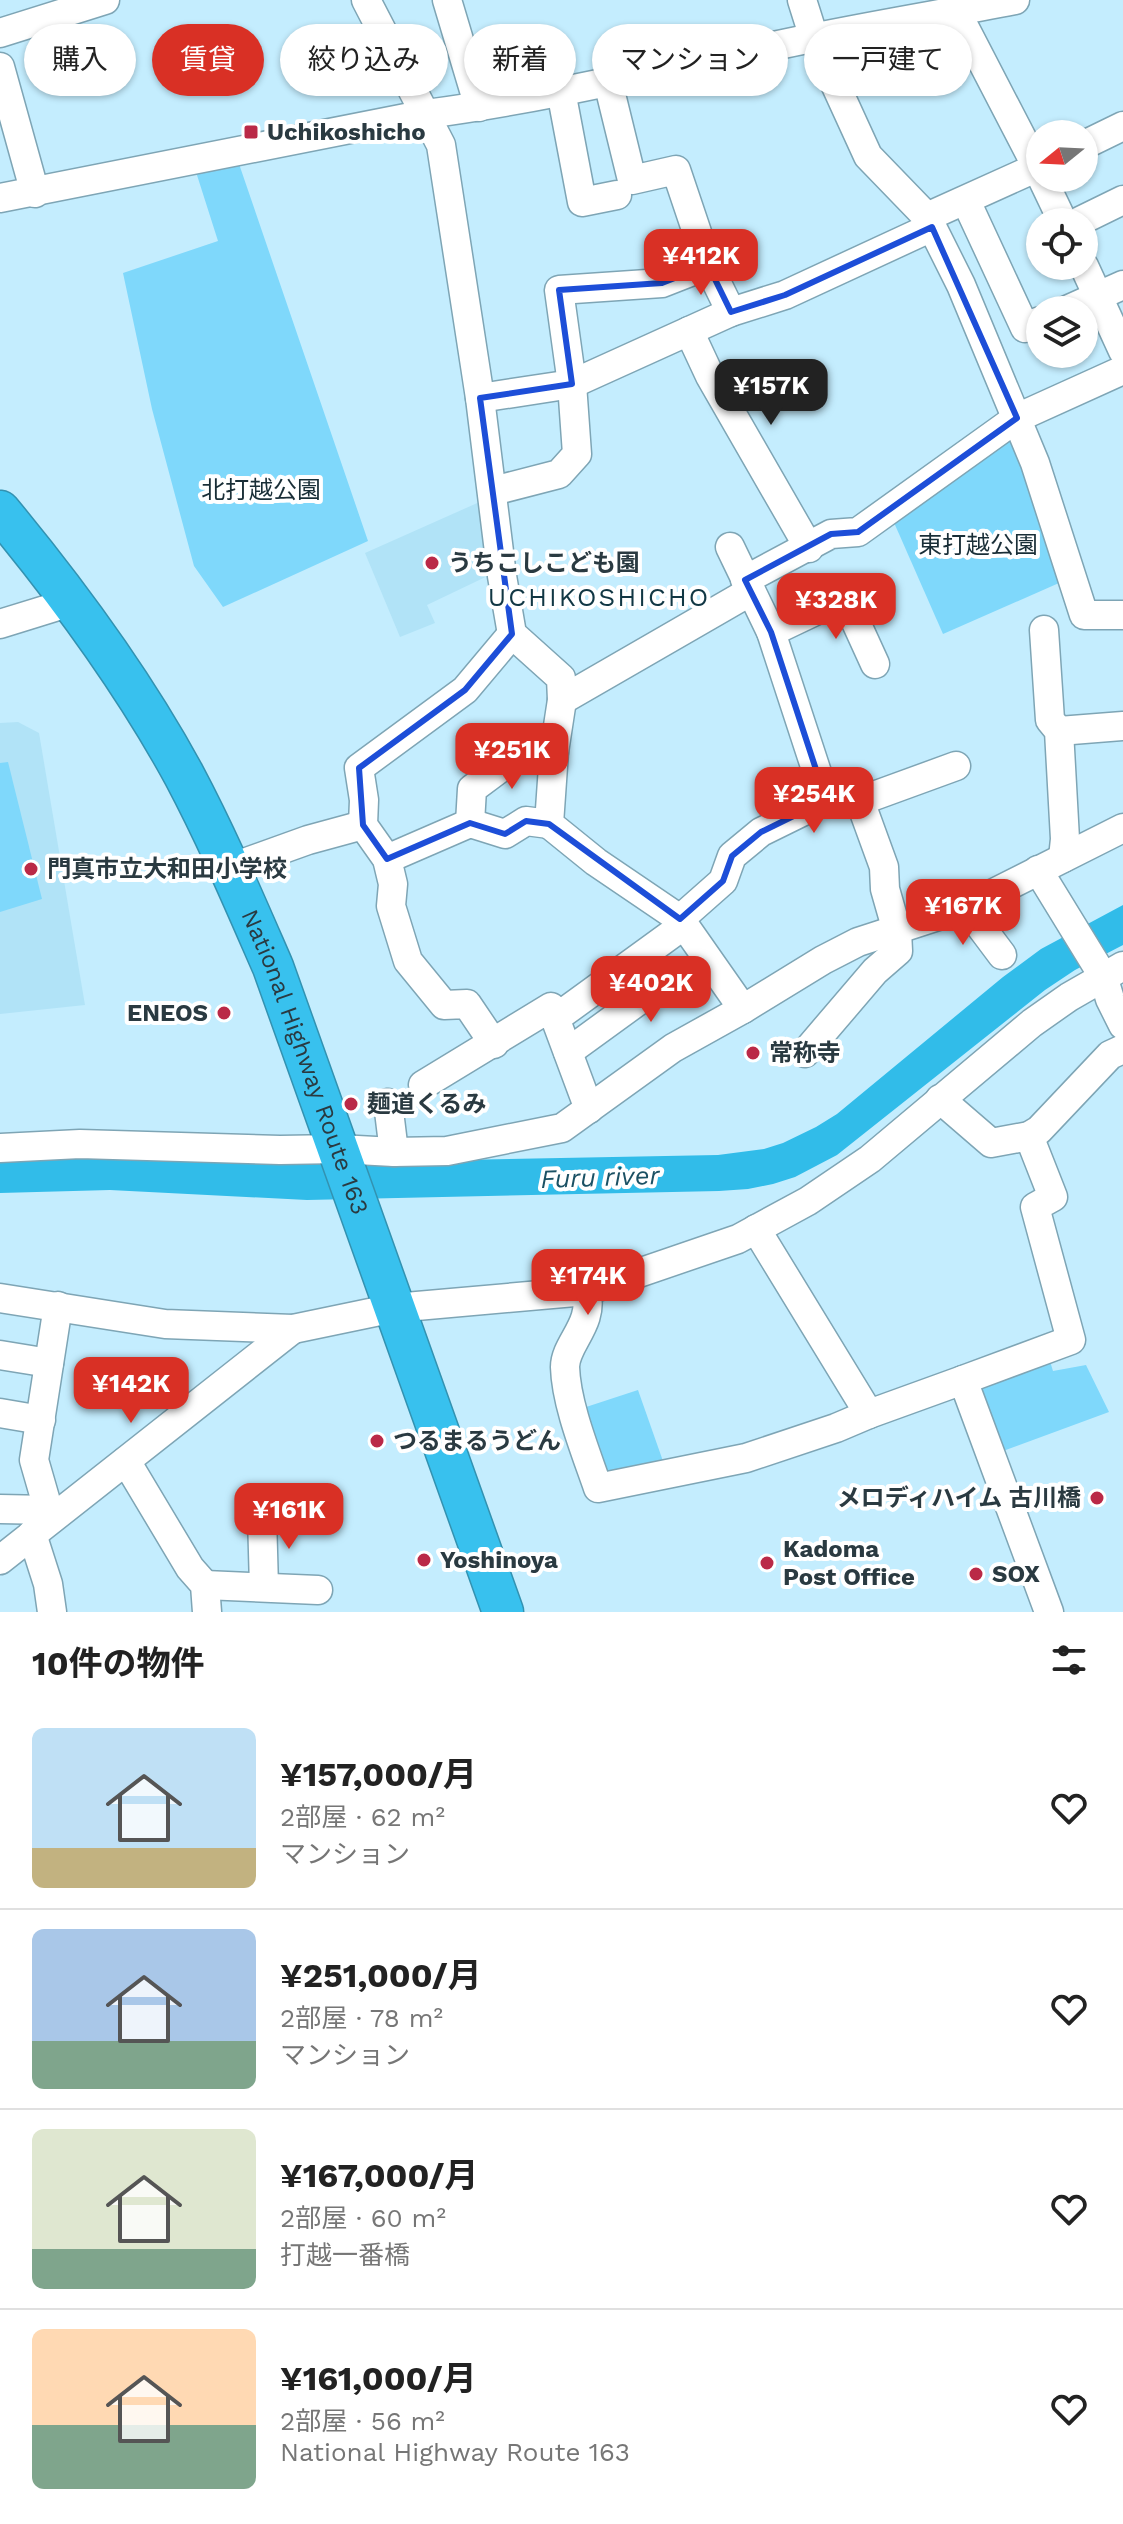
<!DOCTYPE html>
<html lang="ja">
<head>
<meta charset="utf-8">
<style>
	:root { --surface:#fff; --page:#f6f6f6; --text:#222; --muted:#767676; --line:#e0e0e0; --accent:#d93025 }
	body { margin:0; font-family:"Work Sans","Noto Sans JP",sans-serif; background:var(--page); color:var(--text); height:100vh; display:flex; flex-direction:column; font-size:30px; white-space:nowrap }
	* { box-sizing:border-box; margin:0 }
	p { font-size:26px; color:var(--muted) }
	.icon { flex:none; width:44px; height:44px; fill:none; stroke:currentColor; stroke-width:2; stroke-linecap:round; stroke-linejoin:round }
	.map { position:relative; height:1612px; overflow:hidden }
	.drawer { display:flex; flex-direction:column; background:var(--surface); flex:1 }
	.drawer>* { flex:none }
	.top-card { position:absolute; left:24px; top:24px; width:1076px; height:72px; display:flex; gap:16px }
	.needle { width:52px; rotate:252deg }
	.fabs { position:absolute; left:1026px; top:120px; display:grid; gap:16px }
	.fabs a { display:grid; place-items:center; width:72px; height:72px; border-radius:50%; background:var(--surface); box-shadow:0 2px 6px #0004; font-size:40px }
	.price { position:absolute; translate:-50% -68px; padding:0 18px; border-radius:16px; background:var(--accent); color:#fff; font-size:26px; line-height:52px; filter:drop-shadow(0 2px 4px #0008) }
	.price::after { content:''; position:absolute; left:50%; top:48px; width:24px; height:18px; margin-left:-12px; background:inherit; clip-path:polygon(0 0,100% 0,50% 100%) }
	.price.selected { background:#222; color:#fff }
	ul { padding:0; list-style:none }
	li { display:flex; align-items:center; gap:24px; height:200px; padding:0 32px }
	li+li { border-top:2px solid var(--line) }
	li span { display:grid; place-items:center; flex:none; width:224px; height:160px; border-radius:12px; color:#555 }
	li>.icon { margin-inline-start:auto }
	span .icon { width:96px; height:96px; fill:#fffc; stroke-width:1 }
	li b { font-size:34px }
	h2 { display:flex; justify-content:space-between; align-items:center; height:96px; padding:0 32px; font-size:34px }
	.chip { padding:0 28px; border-radius:36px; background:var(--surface); box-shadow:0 2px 6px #0004; font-size:28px; line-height:72px }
	.chip.selected { background:var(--accent); color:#fff }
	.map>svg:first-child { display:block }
</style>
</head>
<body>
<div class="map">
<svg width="1123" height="1612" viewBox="0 0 1123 1612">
	<rect width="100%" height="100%" fill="#c4edfe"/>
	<!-- built -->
	<g fill="#b1e3f7">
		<polygon points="484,500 496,572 427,605 435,623 400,637 365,553"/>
		<polygon points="18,722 39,733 85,1005 0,1014 0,723"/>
	</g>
	<!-- green -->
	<g fill="#7fd8fb">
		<polygon points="238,161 368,541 223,607 194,566 152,409 123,273 218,241 196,172"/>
		<polygon points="1009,431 1031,486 1059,583 943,634 892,518"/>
		<polygon points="8,762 42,899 0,912 0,763"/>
		<polygon points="1049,1358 1053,1371 1086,1365 1109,1412 1003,1451 980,1385"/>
		<polygon points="638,1390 664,1464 602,1478 580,1409"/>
	</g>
	<!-- water -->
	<polygon fill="#31bce9" points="1123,905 1123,945 1075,970 1045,990 837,1155 795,1177 773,1184 748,1189 719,1191 307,1200 110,1190 0,1193 0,1157 238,1160 276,1164 354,1164 355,1162 718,1155 764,1149 783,1143 816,1127 837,1114 1003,977 1041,949"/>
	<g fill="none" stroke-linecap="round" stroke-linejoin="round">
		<defs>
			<g id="minor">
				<polyline points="366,0 441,145 480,398 502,576 512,634 561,678 562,700 554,752 549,824 596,862 680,919 743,1009"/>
				<polyline points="447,0 479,107"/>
				<polyline points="802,0 814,38 868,156 927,217 961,285 1035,463 1084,615 1123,615"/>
				<polyline points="956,11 1040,173"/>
				<polyline points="0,33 105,0"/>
				<polyline points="0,67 35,193"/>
				<polyline points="608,82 632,180 676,170 708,265 731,312"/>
				<polyline points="561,91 582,202 617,195"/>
				<polyline points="1084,145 1123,126"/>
				<polyline points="1042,178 1063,222"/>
				<path d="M 0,198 L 426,114 C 556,97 684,64 812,38 C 880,24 948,13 1015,0"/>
				<polyline points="966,201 1025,328 1040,321"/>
				<polyline points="927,217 1040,166"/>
				<polyline points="1078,222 1123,200"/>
				<polyline points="1084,266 1123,351"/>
				<polyline points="1067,310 1123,285"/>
				<polyline points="689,331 710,376 809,548"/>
				<polyline points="480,398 572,384 731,312 785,295 932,227"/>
				<polyline points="493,491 559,474 577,454 572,384 559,290 662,283 708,265"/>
				<polyline points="730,547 771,632 826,800"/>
				<polyline points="745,580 831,534 858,532 1017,418 1123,370"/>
				<polyline points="844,596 875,664"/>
				<polyline points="0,624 71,602"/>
				<polyline points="1044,630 1050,720 1059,731 1065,839 1063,858"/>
				<polyline points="771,632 857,591"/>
				<polyline points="562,700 751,591"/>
				<polyline points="1059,731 1123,726"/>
				<polyline points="470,823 472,789 531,745 554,752"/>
				<polyline points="387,859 470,823 505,834 526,821 549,824"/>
				<polyline points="230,868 308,840 363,825"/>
				<polyline points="1038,870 1103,976 1110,999 1123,1025"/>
				<polyline points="966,907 1002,955"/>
				<polyline points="680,919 723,881 732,856 761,832 826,800 860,801 956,766"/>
				<polyline points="556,1018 684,925"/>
				<polyline points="494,1044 467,1004 444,1005 408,961 391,906 393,884 387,859 363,825 364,800 359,768 465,690 512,634"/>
				<polyline points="568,1052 645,996 627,968"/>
				<polyline points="805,1053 875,971 898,951 897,931 885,889 884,867 860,801"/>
				<polyline points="423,1085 551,1007 589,1109"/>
				<polyline points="940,1099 991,1143 1029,1136 1039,1130 1110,1055 1123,1049"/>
				<polyline points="388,1103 394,1152"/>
				<polyline points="0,1148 80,1144 280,1150 339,1149 394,1152 447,1151 562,1128 673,1048 743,1009 823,960 858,942 966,907 1123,828"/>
				<polyline points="756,1229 869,1414 963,1380 1049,1612"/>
				<path d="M 586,1291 C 595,1324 565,1343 565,1367 C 566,1404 586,1453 598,1488 L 746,1458 L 836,1428 L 869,1414"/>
				<polyline points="0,1298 165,1324 293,1329 394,1308 586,1291 738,1239 808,1201 870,1159 1032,1023 1069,997 1123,966"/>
				<polyline points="0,1355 49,1363"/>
				<polyline points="963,1380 1071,1340 1035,1207 1053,1197 1029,1136"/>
				<polyline points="0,1413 41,1420"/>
				<polyline points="126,1461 190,1568 205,1585 207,1612"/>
				<polyline points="0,1509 49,1510"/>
				<polyline points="262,1516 264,1587"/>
				<polyline points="51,1519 34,1460 58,1306"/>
				<polyline points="32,1534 48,1584 52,1612"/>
				<polyline points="0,1560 293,1329"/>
				<polyline points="205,1585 318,1590"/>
			</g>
			<g id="highway">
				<path id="s1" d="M 0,511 C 68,593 133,681 184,775 C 217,837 245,903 273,967 L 503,1612"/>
			</g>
		</defs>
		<!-- minor casing -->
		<use href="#minor" stroke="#7ea5b5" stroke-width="31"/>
		<!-- highway casing -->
		<use href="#highway" stroke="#3392b1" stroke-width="43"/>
		<!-- minor -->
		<use href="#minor" stroke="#fff" stroke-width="28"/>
		<!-- highway -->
		<use href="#highway" stroke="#38c1ee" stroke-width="40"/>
	</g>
	<!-- marked area -->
	<path fill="none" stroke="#1d4ed8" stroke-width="6" stroke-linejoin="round" d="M 932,227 L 1017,418 L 858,532 L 831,534 L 745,580 L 771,632 L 826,800 L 761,832 L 732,856 L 723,881 L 680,919 L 549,824 L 526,821 L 505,834 L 470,823 L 387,859 L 363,825 L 359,768 L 465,690 L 512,634 L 480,398 L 572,384 L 559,290 L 662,283 L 708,265 L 731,312 L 785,295 Z"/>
	<!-- markers -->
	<g fill="#ba2947" stroke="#fff" stroke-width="3">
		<rect x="243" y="124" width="16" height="16" rx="4"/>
		<circle cx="432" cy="563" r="8"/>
		<circle cx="31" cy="869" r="8"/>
		<circle cx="224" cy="1013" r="8"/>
		<circle cx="753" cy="1053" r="8"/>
		<circle cx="351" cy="1104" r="8"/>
		<circle cx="377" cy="1441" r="8"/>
		<circle cx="1097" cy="1498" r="8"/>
		<circle cx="424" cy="1560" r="8"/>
		<circle cx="767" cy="1563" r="8"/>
		<circle cx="976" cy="1574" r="8"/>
	</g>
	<g text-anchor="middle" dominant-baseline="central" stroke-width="8" stroke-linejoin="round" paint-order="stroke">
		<!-- poi labels -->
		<g font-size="24" font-weight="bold" fill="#2a3a41" stroke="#fff" text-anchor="start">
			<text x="267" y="132">Uchikoshicho</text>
			<text x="448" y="563">うちこしこども園</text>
			<text x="47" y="869">門真市立大和田小学校</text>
			<text x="208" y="1013" text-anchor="end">ENEOS</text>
			<text x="769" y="1053">常称寺</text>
			<text x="367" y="1104">麺道くるみ</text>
			<text x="393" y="1441">つるまるうどん</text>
			<text x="1081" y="1498" text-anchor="end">メロディハイム 古川橋</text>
			<text x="783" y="1549">Kadoma<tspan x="783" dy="28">Post Office</tspan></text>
			<text x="440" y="1560">Yoshinoya</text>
			<text x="992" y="1574">SOX</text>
		</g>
		<!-- park labels -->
		<g font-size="24" fill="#192e37" stroke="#fff">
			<text x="261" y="490">北打越公園</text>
			<text x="978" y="545">東打越公園</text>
		</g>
		<!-- street labels -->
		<g font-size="24" fill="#2a3a41" stroke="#fff">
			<text stroke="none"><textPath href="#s1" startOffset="634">National Highway Route 163</textPath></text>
		</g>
		<!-- neighbourhood labels -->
		<g font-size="26" letter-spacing="2" fill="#113744" stroke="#fff">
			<text x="599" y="597">UCHIKOSHICHO</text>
		</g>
		<!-- water labels -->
		<g font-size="26" font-style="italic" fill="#1b5164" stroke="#fff">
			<text transform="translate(600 1177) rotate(-2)">Furu river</text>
		</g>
	</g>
</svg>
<div class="fabs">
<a><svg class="needle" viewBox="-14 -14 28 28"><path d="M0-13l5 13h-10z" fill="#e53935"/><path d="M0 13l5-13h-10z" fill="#767676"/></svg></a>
<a><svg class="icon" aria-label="locate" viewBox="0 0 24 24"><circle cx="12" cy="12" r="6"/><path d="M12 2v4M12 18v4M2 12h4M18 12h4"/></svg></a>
<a><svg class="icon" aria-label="layers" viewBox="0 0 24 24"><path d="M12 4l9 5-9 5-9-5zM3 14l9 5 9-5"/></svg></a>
</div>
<b class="price" style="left:701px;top:297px">¥412K</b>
<b class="price selected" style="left:771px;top:427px">¥157K</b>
<b class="price" style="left:836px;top:641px">¥328K</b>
<b class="price" style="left:512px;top:791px">¥251K</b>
<b class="price" style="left:814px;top:835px">¥254K</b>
<b class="price" style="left:963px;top:947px">¥167K</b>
<b class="price" style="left:651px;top:1024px">¥402K</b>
<b class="price" style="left:588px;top:1317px">¥174K</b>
<b class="price" style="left:131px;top:1425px">¥142K</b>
<b class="price" style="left:289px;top:1551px">¥161K</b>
<div class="top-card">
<a class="chip">購入</a>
<a class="chip selected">賃貸</a>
<a class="chip">絞り込み</a>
<a class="chip">新着</a>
<a class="chip">マンション</a>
<a class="chip">一戸建て</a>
</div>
</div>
<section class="drawer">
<h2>10件の物件<svg class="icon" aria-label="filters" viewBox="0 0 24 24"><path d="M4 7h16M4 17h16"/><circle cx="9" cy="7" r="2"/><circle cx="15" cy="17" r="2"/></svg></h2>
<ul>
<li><span style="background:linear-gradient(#bfe0f5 75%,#c2b280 0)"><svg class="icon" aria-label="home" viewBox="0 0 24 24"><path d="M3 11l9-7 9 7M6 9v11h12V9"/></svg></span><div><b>¥157,000/月</b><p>2部屋 · 62 m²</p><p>マンション</p></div><svg class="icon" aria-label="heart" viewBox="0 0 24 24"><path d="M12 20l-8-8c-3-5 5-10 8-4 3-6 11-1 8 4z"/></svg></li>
<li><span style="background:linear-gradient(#a9c7e8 70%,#7fa58c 0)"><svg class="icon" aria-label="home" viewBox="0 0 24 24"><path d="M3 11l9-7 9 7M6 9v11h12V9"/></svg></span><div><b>¥251,000/月</b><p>2部屋 · 78 m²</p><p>マンション</p></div><svg class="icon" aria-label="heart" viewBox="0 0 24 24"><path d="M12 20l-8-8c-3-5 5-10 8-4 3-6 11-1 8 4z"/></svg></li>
<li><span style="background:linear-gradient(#dfe7d0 75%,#7fa58c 0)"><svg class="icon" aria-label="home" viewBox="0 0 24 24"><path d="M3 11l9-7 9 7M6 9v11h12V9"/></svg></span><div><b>¥167,000/月</b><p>2部屋 · 60 m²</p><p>打越一番橋</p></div><svg class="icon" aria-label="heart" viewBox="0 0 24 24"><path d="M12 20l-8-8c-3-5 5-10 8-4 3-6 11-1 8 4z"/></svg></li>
<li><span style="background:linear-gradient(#ffd9b3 60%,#7fa58c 0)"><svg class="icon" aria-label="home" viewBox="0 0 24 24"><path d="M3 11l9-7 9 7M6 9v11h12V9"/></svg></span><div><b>¥161,000/月</b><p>2部屋 · 56 m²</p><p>National Highway Route 163</p></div><svg class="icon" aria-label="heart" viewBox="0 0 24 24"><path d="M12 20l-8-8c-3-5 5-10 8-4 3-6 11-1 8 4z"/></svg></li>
</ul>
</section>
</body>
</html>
